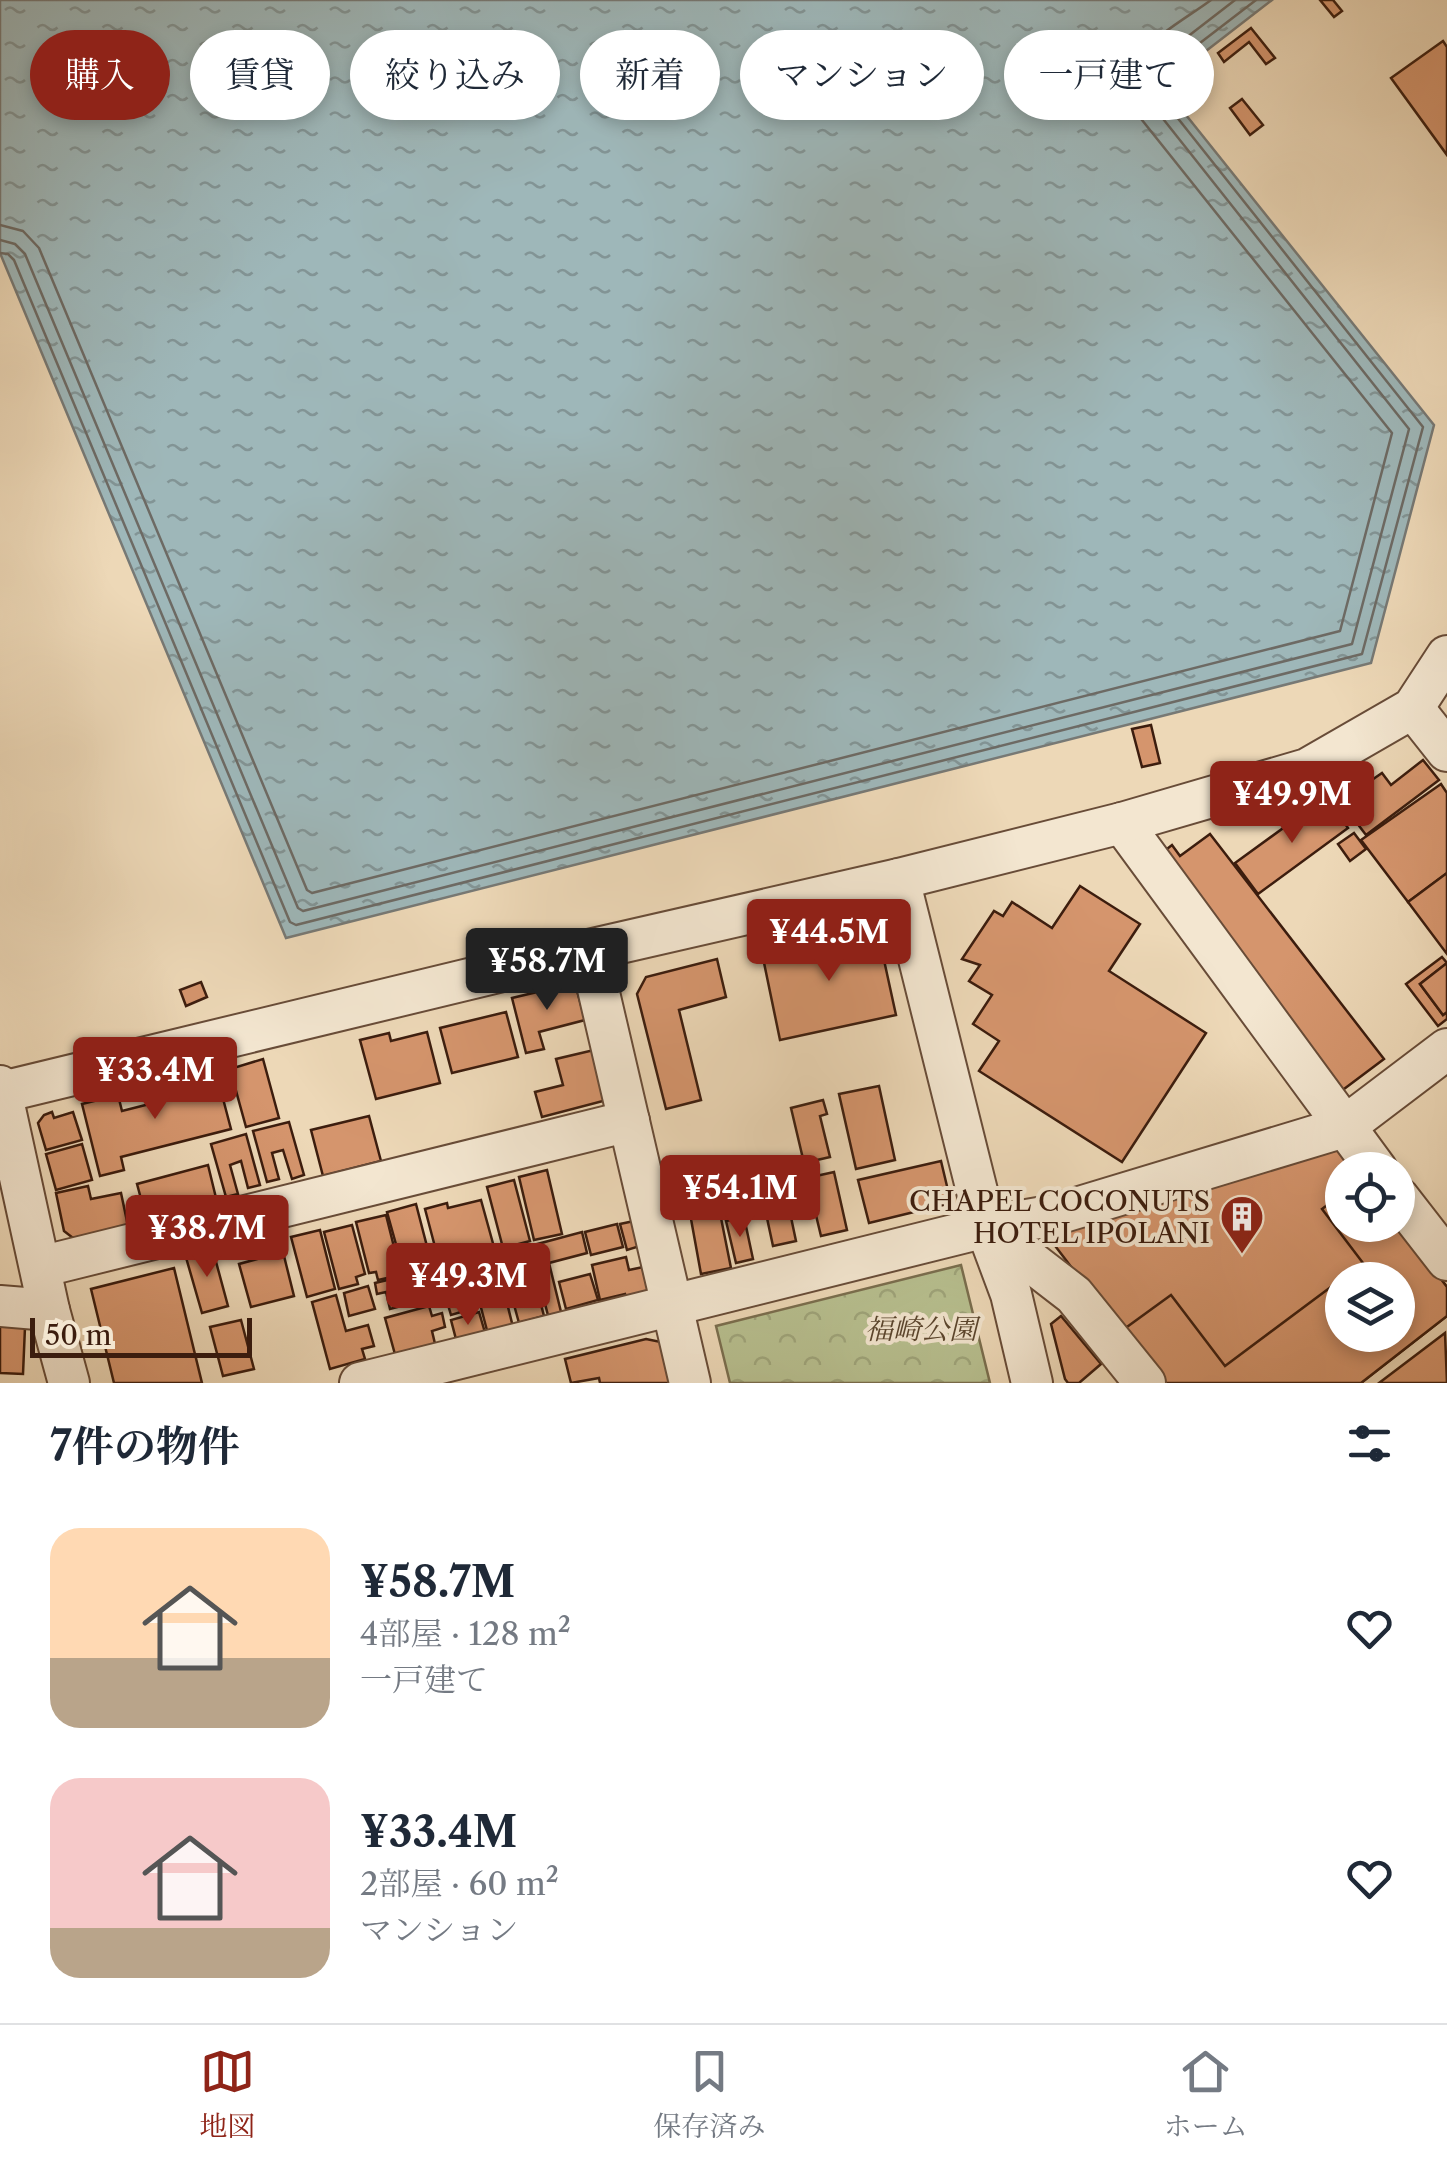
<!DOCTYPE html>
<html lang="ja">
<head>
<meta charset="utf-8">
<style>
	:root { --surface:#fff; --page:#f6f6f7; --text:#1f2937; --muted:#747a83; --line:#e0e1e3; --accent:#8f2418 }
	body { margin:0; font-family:"Libre Caslon Text","Noto Serif JP",serif; background:var(--page); color:var(--text); height:100vh; display:flex; flex-direction:column; font-size:38px; white-space:nowrap }
	* { box-sizing:border-box; margin:0 }
	p { font-size:32px; color:var(--muted) }
	.icon { flex:none; width:55px; height:55px; fill:none; stroke:currentColor; stroke-width:2; stroke-linecap:round; stroke-linejoin:round }
	.map { position:relative; height:1383px; overflow:hidden }
	.details { display:flex; flex-direction:column; background:var(--surface); flex:1 }
	.details>* { flex:none }
	.top-card { position:absolute; left:30px; top:30px; width:1388px; height:90px; display:flex; gap:20px }
	.tools { position:absolute; left:1325px; top:1152px; display:grid; gap:20px }
	.tools a { display:grid; place-items:center; width:90px; height:90px; border-radius:50%; background:var(--surface); box-shadow:0 5px 15px #0003; font-size:50px }
	.scale { position:absolute; left:30px; bottom:25px; width:222px; box-sizing:border-box; padding-left:10px; border:5px solid #3c1d0e; border-top:0; font-size:28px; line-height:35px; white-space:nowrap; color:#3c1d0e; -webkit-text-stroke:8px #f3e6d0; paint-order:stroke }
	.price { position:absolute; translate:-50% -85px; padding:0 22px; border-radius:10px; background:var(--accent); color:#fff; font-size:32px; line-height:65px; filter:drop-shadow(0 2px 5px #0008) }
	.price::after { content:''; position:absolute; left:50%; top:60px; width:30px; height:22px; margin-left:-15px; background:inherit; clip-path:polygon(0 0,100% 0,50% 100%) }
	.price.active { background:#222; color:#fff }
	ul { padding:0; list-style:none }
	li { display:flex; align-items:center; gap:30px; height:250px; padding:0 50px }
	li span { display:grid; place-items:center; flex:none; width:280px; height:200px; border-radius:30px; color:#555 }
	li>.icon { margin-inline-start:auto }
	span .icon { width:120px; height:120px; fill:#fffc; stroke-width:1 }
	li b { font-size:42px }
	h2 { display:flex; justify-content:space-between; align-items:center; height:120px; padding:0 50px; font-size:42px }
	.tag { padding:0 35px; border-radius:45px; background:var(--surface); box-shadow:0 5px 15px #0003; font-size:35px; line-height:90px }
	.tag.active { background:var(--accent); color:#fff }
	.tabs { display:flex; justify-content:space-around; align-items:center; height:140px; border-top:2px solid var(--line); background:var(--surface); font-size:28px; color:var(--muted) }
	.tabs a { display:grid; justify-items:center; gap:5px }
	.tabs .active { color:var(--accent) }
	.map>svg:first-child { display:block }
</style>
</head>
<body>
<div class="map">
<svg width="1447" height="1383" viewBox="0 0 1447 1383">
	<defs>
		<pattern id="park-crowns" width="20" height="18" patternUnits="userSpaceOnUse" patternTransform="scale(2.5)"><rect width="20" height="18" fill="#b7bf8f"/><path d="M2 6a3 3 0 1 1 6 0M12 15a3 3 0 1 1 6 0" fill="none" stroke="#9ea47a"/></pattern>
		<pattern id="water-ripples" width="26" height="14" patternUnits="userSpaceOnUse" patternTransform="scale(2.5)"><rect width="26" height="14" fill="#9eb7b9"/><path d="M2 4q2-2 4 0t4 0M15 11q2-2 4 0t4 0" fill="none" stroke="#829495"/></pattern>
	</defs>
	<rect width="100%" height="100%" fill="#edd8b7"/>
	<filter id="stains"><feTurbulence type="fractalNoise" baseFrequency=".002" numOctaves="4"/><feColorMatrix values="0 0 0 0 .2 0 0 0 0 .09 0 0 0 0 .02 0 0 0 .5 -.17"/></filter>
	<radialGradient id="worn" r=".72"><stop offset=".6" stop-color="#630" stop-opacity="0"/><stop offset="1" stop-color="#630" stop-opacity=".3"/></radialGradient>
	<!-- park -->
	<polygon fill="url(#park-crowns)" stroke="#7a6e4e" stroke-width="2.5" points="961,1265 990,1383 730,1383 716,1326"/>
	<!-- water -->
	<polygon fill="url(#water-ripples)" stroke="#777975" stroke-width="2.5" points="0,0 1272,0 1162,85 1434,425 1371,663 286,938 0,253"/>
	<g fill="none" stroke-linecap="round" stroke-linejoin="round">
		<!-- shore -->
		<g stroke="#6d6a64" stroke-width="2.5">
			<path d="M 0,225 L 23,231 L 39,248 L 307,890 L 312,893 L 1340,631 L 1392,433 L 1134,110 C 1103,61 1178,25 1211,0"/>
			<polyline points="0,240 15,244 25,254 298,908 303,911 1352,644 1409,429 1141,91 1141,79 1147,68 1235,0"/>
			<polyline points="0,253 8,254 14,260 290,922 296,925 1362,654 1423,427 1153,87 1157,76 1256,0"/>
		</g>
	</g>
	<!-- building -->
	<g fill="#d5956d" stroke="#3c1d0e" stroke-width="2.5" fill-rule="evenodd">
		<polygon points="1320,0 1333,0 1342,11 1334,17"/>
		<polygon points="1251,28 1275,58 1266,64 1249,42 1224,62 1218,53"/>
		<polygon points="1443,41 1447,47 1447,155 1391,78"/>
		<polygon points="1242,99 1263,125 1250,135 1230,108"/>
		<polygon points="1151,725 1160,763 1142,767 1132,729"/>
		<polygon points="1423,760 1439,780 1366,835 1338,798 1363,779 1366,784 1382,773 1391,785"/>
		<polygon points="1441,784 1447,793 1447,873 1408,902 1361,840"/>
		<polygon points="1326,797 1348,828 1258,894 1235,863"/>
		<polygon points="1354,833 1366,849 1350,861 1338,844"/>
		<polygon points="1210,834 1384,1059 1340,1092 1158,856 1172,845 1180,856"/>
		<polygon points="1447,873 1447,954 1408,902"/>
		<polygon points="1080,886 1140,924 1109,971 1206,1033 1122,1162 979,1071 999,1041 973,1024 992,995 969,981 980,965 962,959 994,911 1003,916 1012,902 1052,928"/>
		<polygon points="877,928 896,1015 780,1040 762,953"/>
		<polygon points="1442,957 1447,963 1420,984 1443,1015 1447,1012 1447,1019 1438,1026 1406,984"/>
		<polygon points="717,959 726,997 679,1010 701,1100 666,1109 637,994 646,977"/>
		<polygon points="1447,963 1447,1012 1443,1015 1420,984"/>
		<polygon points="201,982 207,997 186,1006 180,990"/>
		<polygon points="575,983 585,1020 539,1032 544,1049 526,1053 512,998"/>
		<polygon points="506,1012 518,1057 452,1073 440,1028"/>
		<polygon points="427,1032 440,1083 376,1099 360,1040 389,1033 391,1041"/>
		<polygon points="594,1050 605,1092 603,1101 542,1117 535,1092 563,1085 556,1059"/>
		<polygon points="263,1059 279,1118 246,1127 230,1069"/>
		<polygon points="216,1072 231,1129 121,1157 124,1170 100,1176 82,1104 118,1095 122,1111 181,1096 177,1082"/>
		<polygon points="879,1086 895,1160 856,1169 839,1094"/>
		<polygon points="823,1100 827,1114 820,1116 830,1157 804,1163 791,1108"/>
		<polygon points="52,1112 54,1118 73,1112 82,1140 46,1150 38,1123 44,1115"/>
		<polygon points="369,1116 381,1161 323,1176 311,1130"/>
		<polygon points="289,1122 304,1175 292,1179 283,1150 272,1153 279,1179 267,1182 253,1131"/>
		<polygon points="246,1134 260,1185 248,1188 241,1161 230,1165 238,1194 226,1197 211,1144"/>
		<polygon points="82,1144 92,1180 56,1190 46,1154"/>
		<path d="M 1340,1147 L 1357,1170 L 1342,1170 L 1342,1225 L 1398,1223 L 1447,1287 L 1447,1316 L 1361,1383 L 1160,1383 L 1046,1234 ZM 1342,1280 L 1398,1280 L 1398,1335 L 1342,1335 Z"/>
		<polygon points="941,1161 951,1203 869,1223 858,1180"/>
		<polygon points="208,1165 217,1202 147,1221 137,1184"/>
		<polygon points="547,1170 562,1234 534,1240 519,1177"/>
		<polygon points="834,1172 847,1230 821,1236 807,1178"/>
		<polygon points="514,1180 530,1241 503,1248 487,1187"/>
		<polygon points="784,1184 796,1241 773,1246 761,1190"/>
		<polygon points="88,1186 91,1199 121,1193 128,1226 73,1238 64,1231 56,1193"/>
		<path d="M 1342,1194 L 1342,1225 L 1398,1223 L 1447,1287 L 1447,1316 L 1361,1383 L 1160,1383 L 1120,1332 L 1171,1295 L 1225,1366 L 1363,1263 L 1322,1209 ZM 1342,1280 L 1398,1280 L 1398,1335 L 1342,1335 Z"/>
		<polygon points="481,1200 494,1247 439,1262 425,1209 447,1203 448,1208"/>
		<polygon points="718,1203 731,1268 701,1274 691,1219 697,1218 695,1207"/>
		<polygon points="416,1204 430,1258 420,1261 422,1268 404,1273 387,1212"/>
		<polygon points="386,1215 401,1275 378,1280 376,1272 369,1273 356,1222"/>
		<polygon points="744,1217 753,1259 736,1263 726,1221"/>
		<polygon points="634,1221 640,1246 627,1250 620,1224"/>
		<polygon points="617,1224 623,1247 591,1255 585,1232"/>
		<polygon points="352,1225 365,1274 356,1277 358,1284 339,1289 324,1232"/>
		<polygon points="320,1230 335,1289 307,1297 291,1237"/>
		<polygon points="582,1232 587,1253 549,1263 563,1320 550,1323 530,1246"/>
		<polygon points="212,1247 228,1306 202,1313 185,1254"/>
		<polygon points="283,1252 294,1296 251,1307 239,1264"/>
		<polygon points="495,1255 514,1331 489,1338 469,1262"/>
		<polygon points="528,1255 544,1316 519,1323 502,1261"/>
		<polygon points="626,1257 629,1270 648,1266 653,1289 627,1305 625,1294 600,1300 592,1265"/>
		<polygon points="466,1267 478,1307 451,1315 439,1274"/>
		<polygon points="174,1268 202,1383 114,1383 91,1289"/>
		<polygon points="429,1270 435,1293 423,1296 424,1300 390,1309 386,1292 377,1294 375,1283"/>
		<polygon points="590,1274 598,1300 566,1309 559,1282"/>
		<polygon points="368,1286 375,1309 349,1316 344,1293"/>
		<polygon points="336,1295 346,1331 368,1325 374,1346 362,1349 365,1359 330,1369 312,1302"/>
		<polygon points="429,1306 432,1316 442,1313 445,1327 432,1331 436,1348 396,1358 385,1318"/>
		<polygon points="479,1312 486,1336 457,1343 451,1320"/>
		<polygon points="1061,1316 1101,1364 1079,1383 1068,1383 1065,1379 1051,1324"/>
		<polygon points="241,1320 254,1369 223,1376 210,1327"/>
		<polygon points="0,1326 25,1327 23,1374 0,1373"/>
		<polygon points="1445,1333 1447,1383 1379,1383"/>
		<polygon points="646,1339 661,1342 672,1383 600,1383 599,1378 571,1383 565,1359"/>
	</g>
	<g fill="none" stroke-linecap="round" stroke-linejoin="round">
		<defs>
			<g id="minor">
				<polyline points="1413,708 1447,751"/>
				<polyline points="1122,823 1377,1170"/>
				<polyline points="899,879 986,1227 1011,1294 1032,1383"/>
				<polyline points="589,950 690,1383"/>
				<polyline points="0,1086 49,1310 69,1383"/>
				<polyline points="2,1092 589,950 899,879 1122,823 1307,769 1413,708 1447,656"/>
				<polyline points="1398,1197 1447,1260"/>
				<polyline points="986,1227 1074,1295 1145,1383"/>
				<polyline points="60,1262 629,1121"/>
				<polyline points="0,1306 49,1310"/>
				<polyline points="360,1383 986,1227 1050,1216 1344,1127 1447,1049"/>
			</g>
		</defs>
		<!-- minor casing -->
		<use href="#minor" stroke="#684c38" stroke-width="44"/>
		<!-- minor -->
		<use href="#minor" stroke="#f3e6d0" stroke-width="40"/>
	</g>
	<!-- icons -->
	<defs>
		<symbol id="building-pin" viewBox="-11 -11 22 30"><path d="M0 17L-7.5 6A9.5 9.5 0 1 1 7.5 6Z" fill="#8f2418" stroke="#f3e6d0"/><path d="M-4-6H4V6H1V3H-1V6H-4ZM-2.5-4.3h1.7v1.8h-1.7ZM.8-4.3h1.7v1.8H.8ZM-2.5-1h1.7V.8h-1.7ZM.8-1h1.7V.8H.8Z" fill="#fff"/></symbol>
	</defs>
	<g fill-rule="evenodd">
		<use href="#building-pin" x="1217" y="1192" width="50" height="68"/>
	</g>
	<g text-anchor="middle" dominant-baseline="central" stroke-width="8" stroke-linejoin="round" paint-order="stroke">
		<!-- poi labels -->
		<g font-size="28" fill="#3c1d0e" stroke="#f3e6d0" text-anchor="end">
			<text x="1210" y="1201">CHAPEL COCONUTS<tspan x="1210" dy="32">HOTEL IPOLANI</tspan></text>
		</g>
		<!-- park labels -->
		<g font-size="28" font-style="italic" fill="#5b462e" stroke="#f3e6d0">
			<text x="921" y="1329">福崎公園</text>
		</g>
	</g>
	<rect width="100%" height="100%" filter="url(#stains)"/>
	<rect width="100%" height="100%" fill="url(#worn)"/>
</svg>
<div class="tools">
<a><svg class="icon" aria-label="locate" viewBox="0 0 24 24"><circle cx="12" cy="12" r="6"/><path d="M12 2v4M12 18v4M2 12h4M18 12h4"/></svg></a>
<a><svg class="icon" aria-label="layers" viewBox="0 0 24 24"><path d="M12 4l9 5-9 5-9-5zM3 14l9 5 9-5"/></svg></a>
</div>
<div class="scale">50 m</div>
<b class="price" style="left:1292px;top:846px">¥49.9M</b>
<b class="price" style="left:829px;top:984px">¥44.5M</b>
<b class="price active" style="left:547px;top:1013px">¥58.7M</b>
<b class="price" style="left:155px;top:1122px">¥33.4M</b>
<b class="price" style="left:740px;top:1240px">¥54.1M</b>
<b class="price" style="left:207px;top:1280px">¥38.7M</b>
<b class="price" style="left:468px;top:1328px">¥49.3M</b>
<div class="top-card">
<a class="tag active">購入</a>
<a class="tag">賃貸</a>
<a class="tag">絞り込み</a>
<a class="tag">新着</a>
<a class="tag">マンション</a>
<a class="tag">一戸建て</a>
</div>
</div>
<section class="details">
<h2>7件の物件<svg class="icon" aria-label="filters" viewBox="0 0 24 24"><path d="M4 7h16M4 17h16"/><circle cx="9" cy="7" r="2"/><circle cx="15" cy="17" r="2"/></svg></h2>
<ul>
<li><span style="background:linear-gradient(#ffd9b3 65%,#b9a48a 0)"><svg class="icon" aria-label="home" viewBox="0 0 24 24"><path d="M3 11l9-7 9 7M6 9v11h12V9"/></svg></span><div><b>¥58.7M</b><p>4部屋 · 128 m²</p><p>一戸建て</p></div><svg class="icon" aria-label="heart" viewBox="0 0 24 24"><path d="M12 20l-8-8c-3-5 5-10 8-4 3-6 11-1 8 4z"/></svg></li>
<li><span style="background:linear-gradient(#f6c9c9 75%,#b9a48a 0)"><svg class="icon" aria-label="home" viewBox="0 0 24 24"><path d="M3 11l9-7 9 7M6 9v11h12V9"/></svg></span><div><b>¥33.4M</b><p>2部屋 · 60 m²</p><p>マンション</p></div><svg class="icon" aria-label="heart" viewBox="0 0 24 24"><path d="M12 20l-8-8c-3-5 5-10 8-4 3-6 11-1 8 4z"/></svg></li>
</ul>
</section>
<nav class="tabs">
<a class="active"><svg class="icon" aria-label="map" viewBox="0 0 24 24"><path d="M3 6l6-2 6 2 6-2v14l-6 2-6-2-6 2zM9 4v14M15 6v14"/></svg>地図</a>
<a><svg class="icon" aria-label="saved" viewBox="0 0 24 24"><path d="M7 4h10v16l-5-4-5 4z"/></svg>保存済み</a>
<a><svg class="icon" aria-label="home" viewBox="0 0 24 24"><path d="M3 11l9-7 9 7M6 9v11h12V9"/></svg>ホーム</a>
</nav>
</body>
</html>
